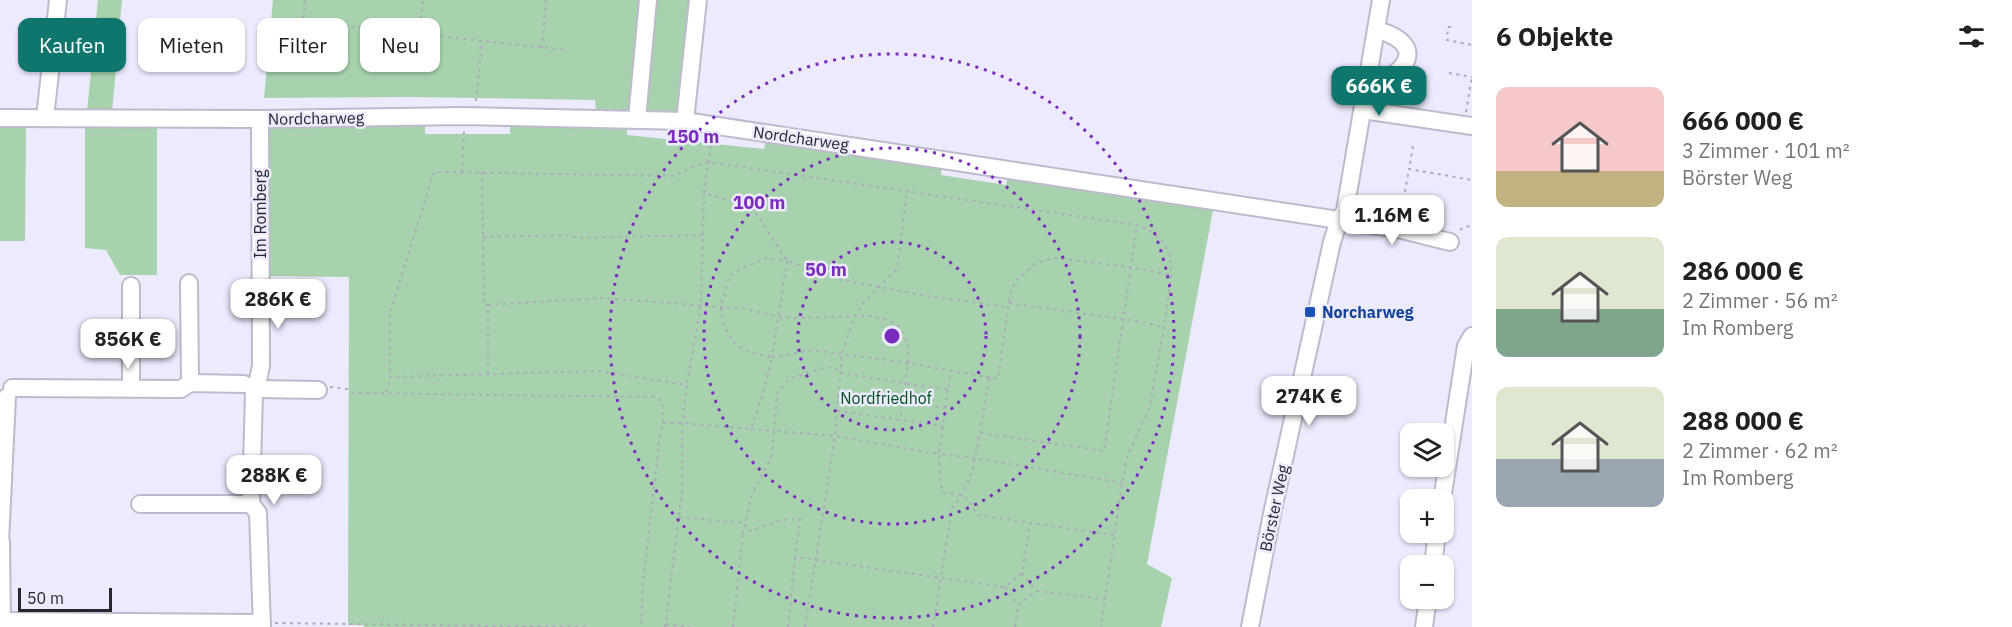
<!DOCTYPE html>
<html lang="de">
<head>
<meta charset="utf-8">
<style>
	:root { --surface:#fff; --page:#f6f6f6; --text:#202124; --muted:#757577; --accent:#0f766e }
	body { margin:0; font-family:"IBM Plex Sans",sans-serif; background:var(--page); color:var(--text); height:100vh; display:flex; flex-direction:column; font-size:22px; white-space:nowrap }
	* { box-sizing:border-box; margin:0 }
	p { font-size:20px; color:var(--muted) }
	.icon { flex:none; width:33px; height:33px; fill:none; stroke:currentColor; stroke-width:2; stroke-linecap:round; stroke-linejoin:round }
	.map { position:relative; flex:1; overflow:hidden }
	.side { display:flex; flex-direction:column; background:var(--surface); width:540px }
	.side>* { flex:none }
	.top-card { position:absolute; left:18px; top:18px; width:570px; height:54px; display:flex; gap:12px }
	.controls { position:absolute; left:1400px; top:423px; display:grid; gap:12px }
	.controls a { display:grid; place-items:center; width:54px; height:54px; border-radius:12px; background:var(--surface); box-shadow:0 2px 4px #0004; font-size:30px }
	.scale { position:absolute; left:18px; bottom:15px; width:94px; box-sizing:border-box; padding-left:6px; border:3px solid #27262d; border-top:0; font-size:16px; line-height:21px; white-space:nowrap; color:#27262d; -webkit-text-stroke:4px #eceafd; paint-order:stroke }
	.price { position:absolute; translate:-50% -51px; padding:0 14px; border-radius:12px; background:#fff; color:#222; font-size:20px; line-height:39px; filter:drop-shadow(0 2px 3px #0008) }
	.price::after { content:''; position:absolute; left:50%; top:36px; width:18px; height:14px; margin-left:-9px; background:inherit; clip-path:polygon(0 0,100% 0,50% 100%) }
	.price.active { background:var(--accent); color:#fff }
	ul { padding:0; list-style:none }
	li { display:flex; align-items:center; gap:18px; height:150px; padding:0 24px }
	li span { display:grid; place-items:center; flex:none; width:168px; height:120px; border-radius:12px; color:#555 }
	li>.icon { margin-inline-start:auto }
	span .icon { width:72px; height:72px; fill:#fffc; stroke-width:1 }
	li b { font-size:26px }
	h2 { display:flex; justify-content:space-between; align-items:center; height:72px; padding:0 24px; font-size:26px }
	.chip { padding:0 21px; border-radius:12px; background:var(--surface); box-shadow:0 2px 4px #0004; font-size:21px; line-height:54px }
	.chip.active { background:var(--accent); color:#fff }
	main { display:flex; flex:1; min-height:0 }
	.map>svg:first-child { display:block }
</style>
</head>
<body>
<main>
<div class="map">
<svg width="1472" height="627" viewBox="0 0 1472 627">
	<rect width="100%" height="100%" fill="#eceafd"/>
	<!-- green -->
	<g fill="#a7d2ad">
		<polygon points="98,0 122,0 112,112 87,112"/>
		<polygon points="273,0 692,0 681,115 596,111 595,100 410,97 264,98"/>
		<polygon points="425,122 425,134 510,134 510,122 627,122 627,135 764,149 767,138 942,163 941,175 1006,185 1008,173 1214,205 1147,564 1172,578 1161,627 364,627 363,625 348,625 349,277 268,276 267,132 272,126"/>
		<polygon points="85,124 157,125 157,275 120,275 106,250 85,248"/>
		<polygon points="0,125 26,126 25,241 0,241"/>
	</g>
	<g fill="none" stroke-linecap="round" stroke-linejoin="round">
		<defs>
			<g id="minor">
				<path d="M 1366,93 C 1378,85 1396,76 1404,64 C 1417,45 1391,33 1376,30"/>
				<polyline points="1363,110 1472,126"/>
				<polyline points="0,118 260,119 464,116 685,121 1398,229 1450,242"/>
				<polyline points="45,118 58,0"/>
				<polyline points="637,119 648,0"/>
				<polyline points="685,121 698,0"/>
				<polyline points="189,283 190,383"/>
				<polyline points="258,380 261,366 260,119"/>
				<polyline points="12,388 181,389 190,383 244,384"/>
				<polyline points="131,388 131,286"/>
				<polyline points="258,389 318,390"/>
				<polyline points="254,392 251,504 258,513 262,627"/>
				<polyline points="1442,500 1466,346 1472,336"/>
				<polyline points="140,504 251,504"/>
				<polyline points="0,542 7,397"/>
				<polyline points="1,542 2,627"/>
				<polyline points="1433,566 1437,532"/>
				<polyline points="0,621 262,623"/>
				<polyline points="1250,627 1272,514 1332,242 1339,220 1345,211 1381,0"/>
				<polyline points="1424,627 1428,598"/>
			</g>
		</defs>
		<!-- minor casing -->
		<use href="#minor" stroke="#bdbacc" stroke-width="20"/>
		<!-- path -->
		<g stroke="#acabba" stroke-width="2" stroke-dasharray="3 4.5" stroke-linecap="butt">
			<polyline points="277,19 568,50"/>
			<polyline points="1451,27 1448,27 1447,40 1472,45"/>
			<polyline points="419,34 423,0"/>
			<polyline points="542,48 546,0"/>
			<polyline points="298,63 305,0"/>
			<polyline points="1449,73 1472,77"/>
			<polyline points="476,101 482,41"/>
			<polyline points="1466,112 1472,76"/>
			<polyline points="712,138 704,193 752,207 787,261 842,280 928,296 1008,307"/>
			<polyline points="1413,146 1409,169 1472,180"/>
			<polyline points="462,172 464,131"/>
			<polyline points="482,172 484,305 488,305 488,375"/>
			<polyline points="1401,214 1409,169"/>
			<polyline points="1460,230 1465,227 1472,226"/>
			<polyline points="483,237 567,235 576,238 703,235"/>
			<polyline points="1009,303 1143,322 1163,327"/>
			<polyline points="488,305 603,298 746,309 780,317 794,318 872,316 888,320 899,327 908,344 908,363 900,420"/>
			<polyline points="840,373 948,390 951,371"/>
			<polyline points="687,383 701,304 704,193"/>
			<polyline points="330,387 347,389 354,393 656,397 662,402 663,423 660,434 643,583 641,627"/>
			<polyline points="948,390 939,454 835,436 774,431 771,458 752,494 743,533 781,520 800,519 795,557 1005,587 1022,573 1030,524"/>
			<polyline points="386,392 389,386 390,377"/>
			<polyline points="839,392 945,408"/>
			<polyline points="837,411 943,426"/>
			<polyline points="663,423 682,423 751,429 764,390 772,357 748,352 733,342 722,321 721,304 730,275 744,267 766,258 787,261 772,357 813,350 908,363 998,379 1010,294 1016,281 1036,263 1054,258 1130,267 1171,275"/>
			<polyline points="751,429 774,431 777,394 789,379 826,367 840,370"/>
			<polyline points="980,433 989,377"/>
			<polyline points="679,517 744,523"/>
			<polyline points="1114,535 977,515 970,502 963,495 944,493 940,482 939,454 975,458 1122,483"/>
			<polyline points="1022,573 1035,590"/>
			<polyline points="1005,587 1018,605"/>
			<polyline points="275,623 590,627"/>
			<polyline points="666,624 690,627"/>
			<polyline points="665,627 682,492 682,423 687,385 598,371 390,377 390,313 434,172 674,176 690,168 708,162 1137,225 1149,230 1163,242 1170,254 1171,275 1164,327 1149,409 1128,454 1122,483 1101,627"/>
			<polyline points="733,627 743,533"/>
			<polyline points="788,627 795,557"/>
			<polyline points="805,627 835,436 842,353 855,316 864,302 897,269 907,192"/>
			<path d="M 933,627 L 952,508 C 972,485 974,462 980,433 L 1104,451 L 1137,225"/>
			<polyline points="1015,627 1018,605 1036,591 1104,599"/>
		</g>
		<!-- minor -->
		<use href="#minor" stroke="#fff" stroke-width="16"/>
	</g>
	<!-- distance rings -->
	<g fill="none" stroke="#7b2cbf" stroke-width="3" stroke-dasharray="3 6">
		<circle cx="892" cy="336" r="94"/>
		<circle cx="892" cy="336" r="188"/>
		<circle cx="892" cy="336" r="282"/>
	</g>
	<!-- markers -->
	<rect fill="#1a4fb4" stroke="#eceafd" stroke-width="2" x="1304" y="306" width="12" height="12" rx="3"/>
	<g text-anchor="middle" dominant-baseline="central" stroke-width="5" stroke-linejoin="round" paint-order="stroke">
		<!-- street labels -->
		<g font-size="16" fill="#27262d" stroke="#eceafd">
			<text transform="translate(316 118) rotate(-1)">Nordcharweg</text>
			<text transform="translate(801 138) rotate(8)">Nordcharweg</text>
			<text transform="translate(260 214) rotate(-90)">Im Romberg</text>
			<text transform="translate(1274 508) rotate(-78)">Börster Weg</text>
		</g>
		<!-- transit labels -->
		<g font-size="16" font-weight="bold" fill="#164399" stroke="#eceafd" text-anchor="start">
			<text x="1322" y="312">Norcharweg</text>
		</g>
		<!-- park labels -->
		<g font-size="16" fill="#00511e" stroke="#eceafd">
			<text x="886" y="398">Nordfriedhof</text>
		</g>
	</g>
	<circle cx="892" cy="336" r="9" fill="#7b2cbf" stroke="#eceafd" stroke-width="3"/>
	<g font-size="18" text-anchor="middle" font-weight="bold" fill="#7b2cbf" stroke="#eceafd" stroke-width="5" stroke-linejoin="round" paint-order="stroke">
		<text x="693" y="143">150 m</text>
		<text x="759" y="209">100 m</text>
		<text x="826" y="276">50 m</text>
	</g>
</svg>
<div class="controls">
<a><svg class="icon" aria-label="layers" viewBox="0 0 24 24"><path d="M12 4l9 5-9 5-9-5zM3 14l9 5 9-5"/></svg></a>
<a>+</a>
<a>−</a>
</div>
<div class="scale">50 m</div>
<b class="price active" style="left:1379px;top:117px">666K €</b>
<b class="price" style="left:1392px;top:246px">1.16M €</b>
<b class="price" style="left:278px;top:330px">286K €</b>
<b class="price" style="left:128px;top:370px">856K €</b>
<b class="price" style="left:1309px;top:427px">274K €</b>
<b class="price" style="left:274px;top:506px">288K €</b>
<div class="top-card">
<a class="chip active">Kaufen</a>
<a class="chip">Mieten</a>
<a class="chip">Filter</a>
<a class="chip">Neu</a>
</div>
</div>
<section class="side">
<h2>6 Objekte<svg class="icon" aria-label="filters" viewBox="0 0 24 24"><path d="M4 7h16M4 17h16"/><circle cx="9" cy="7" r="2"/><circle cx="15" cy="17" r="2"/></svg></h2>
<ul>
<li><span style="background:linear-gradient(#f6c9c9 70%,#c2b280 0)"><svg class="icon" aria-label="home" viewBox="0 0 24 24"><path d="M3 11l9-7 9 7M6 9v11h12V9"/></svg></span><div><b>666 000 €</b><p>3 Zimmer · 101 m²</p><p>Börster Weg</p></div></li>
<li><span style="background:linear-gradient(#dfe7d0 60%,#7fa58c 0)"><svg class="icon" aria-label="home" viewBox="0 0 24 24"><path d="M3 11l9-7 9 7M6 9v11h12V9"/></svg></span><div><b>286 000 €</b><p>2 Zimmer · 56 m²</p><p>Im Romberg</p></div></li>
<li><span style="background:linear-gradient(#dfe7d0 60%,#9aa5b1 0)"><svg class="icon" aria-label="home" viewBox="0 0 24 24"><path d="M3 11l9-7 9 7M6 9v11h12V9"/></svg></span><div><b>288 000 €</b><p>2 Zimmer · 62 m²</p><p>Im Romberg</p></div></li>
</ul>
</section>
</main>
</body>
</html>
